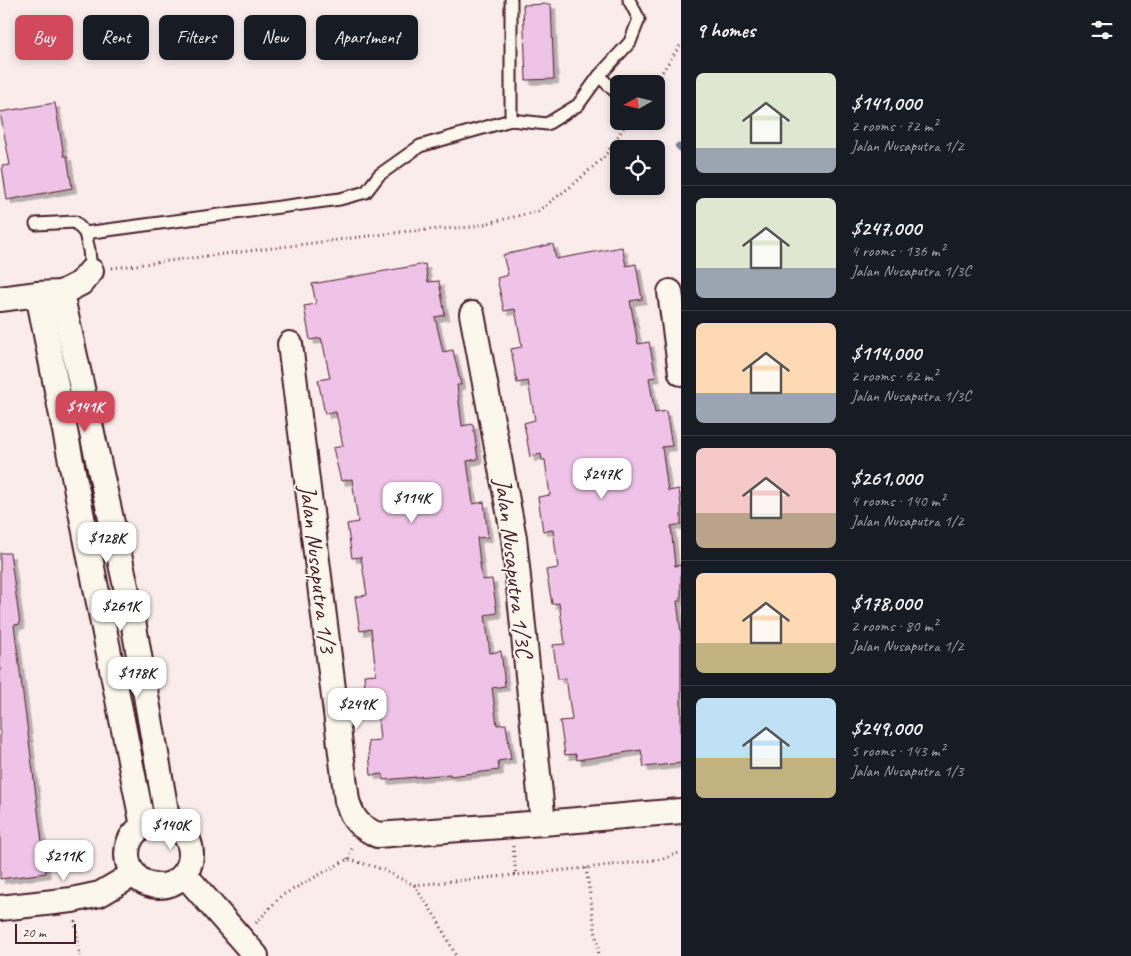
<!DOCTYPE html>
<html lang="en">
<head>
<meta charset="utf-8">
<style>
	:root { --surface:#171b24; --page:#20242c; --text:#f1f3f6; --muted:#9ea1a6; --line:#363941; --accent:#d1495b }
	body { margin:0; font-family:Caveat,sans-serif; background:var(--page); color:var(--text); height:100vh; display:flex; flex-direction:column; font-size:19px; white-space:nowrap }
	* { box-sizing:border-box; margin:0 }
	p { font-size:16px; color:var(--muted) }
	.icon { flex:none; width:28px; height:28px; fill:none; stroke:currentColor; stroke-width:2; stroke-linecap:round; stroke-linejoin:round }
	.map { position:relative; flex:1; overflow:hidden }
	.sheet { display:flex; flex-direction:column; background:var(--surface); width:450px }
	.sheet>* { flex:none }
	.guide { position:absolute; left:15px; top:15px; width:475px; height:45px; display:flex; gap:10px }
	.needle { width:32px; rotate:262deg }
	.tools { position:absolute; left:610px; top:75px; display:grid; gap:10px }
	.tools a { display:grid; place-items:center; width:55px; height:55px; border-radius:8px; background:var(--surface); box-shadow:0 2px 8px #0003; font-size:25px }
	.scale { position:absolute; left:15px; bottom:12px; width:61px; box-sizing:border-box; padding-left:5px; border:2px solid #4a1f2b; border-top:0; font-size:14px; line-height:18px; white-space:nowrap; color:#4a1f2b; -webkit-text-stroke:4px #fbf7ec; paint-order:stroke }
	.price { position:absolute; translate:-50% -42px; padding:0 11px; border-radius:10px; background:#fff; color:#222; font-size:16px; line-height:32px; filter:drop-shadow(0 1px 2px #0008) }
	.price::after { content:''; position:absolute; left:50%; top:30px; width:15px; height:11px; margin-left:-8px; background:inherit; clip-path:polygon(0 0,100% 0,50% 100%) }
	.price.selected { background:var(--accent); color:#fff }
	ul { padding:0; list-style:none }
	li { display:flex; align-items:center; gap:15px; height:125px; padding:0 15px }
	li+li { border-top:1px solid var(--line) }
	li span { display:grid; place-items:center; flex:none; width:140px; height:100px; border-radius:8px; color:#555 }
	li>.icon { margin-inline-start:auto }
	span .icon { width:60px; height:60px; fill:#fffc; stroke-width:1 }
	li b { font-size:21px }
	h2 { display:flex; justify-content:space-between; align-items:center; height:60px; padding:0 15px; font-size:21px }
	.chip { padding:0 18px; border-radius:8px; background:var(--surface); box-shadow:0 2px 8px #0003; font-size:18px; line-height:45px }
	.chip.selected { background:var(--accent); color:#fff }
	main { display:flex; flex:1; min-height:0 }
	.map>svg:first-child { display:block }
</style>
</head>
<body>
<main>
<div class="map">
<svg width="681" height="956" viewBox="0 0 681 956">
	<defs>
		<filter id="shadow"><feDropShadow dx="4.5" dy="4.5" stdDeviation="0" flood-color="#0004"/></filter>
	</defs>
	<rect width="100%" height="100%" fill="#f9eceb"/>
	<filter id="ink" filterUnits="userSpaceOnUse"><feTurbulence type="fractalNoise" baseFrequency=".02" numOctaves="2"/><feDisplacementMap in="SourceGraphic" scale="10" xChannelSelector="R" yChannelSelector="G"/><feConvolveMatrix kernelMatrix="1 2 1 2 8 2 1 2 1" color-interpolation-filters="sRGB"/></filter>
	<g filter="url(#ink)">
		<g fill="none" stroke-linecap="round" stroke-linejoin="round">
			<!-- stream -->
			<polyline stroke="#757e9e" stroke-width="6" points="678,146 681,149"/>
		</g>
		<!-- building -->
		<g fill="#efc2e7" stroke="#4a1f2b" filter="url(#shadow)">
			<polygon points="551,4 554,79 526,80 523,5"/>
			<polygon points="55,103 64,156 67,156 72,188 7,200 2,166 10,165 0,112"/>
			<polygon points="553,244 556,259 622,247 626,266 636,264 642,299 630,301 638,344 649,342 656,377 649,378 655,413 666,411 672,446 662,447 668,491 679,489 681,505 681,524 671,526 675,566 681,565 681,601 677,601 681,633 681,763 644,767 641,750 577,760 576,754 565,755 560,721 572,720 566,678 558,679 553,645 565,644 559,603 552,604 546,570 558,568 553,530 543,531 538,497 550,495 545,460 542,460 541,454 530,457 524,423 535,420 528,381 517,383 511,349 522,347 515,309 504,311 497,278 508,275 503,255"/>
			<polygon points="425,264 428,282 439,281 445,315 435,317 443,352 453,350 461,385 457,385 462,426 473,424 478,459 467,461 473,504 484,502 488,537 477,538 482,580 492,579 497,613 485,615 490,653 501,651 505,686 492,688 497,725 506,724 511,759 498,761 499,770 450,776 450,774 383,780 383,774 371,775 368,741 380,740 377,709 367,709 364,675 376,674 371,629 360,631 355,597 367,595 361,557 352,558 347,524 358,522 352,479 341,481 333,448 343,446 336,412 325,414 318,380 330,378 323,344 321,338 310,340 304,306 316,304 312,284"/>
			<polygon points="0,553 10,553 20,624 14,625 46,873 0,879"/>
		</g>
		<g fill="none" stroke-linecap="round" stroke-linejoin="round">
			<defs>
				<g id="lane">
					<polyline points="599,76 630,42 639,19 629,0"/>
					<polyline points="511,120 511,0"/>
					<polyline points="36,224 75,222 85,233 89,250 91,271"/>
					<polyline points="85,233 340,199 366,192 379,175 420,146 511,120 547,124 578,105 599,76 619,95"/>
				</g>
				<g id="street">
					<polyline points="670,292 681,373"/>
					<polyline points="61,293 131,609 168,823"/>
					<polyline points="38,294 143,826"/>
					<polyline points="0,299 38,294 61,293 81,283 91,271"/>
					<polyline points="472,314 514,538 543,823"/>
					<path d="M 290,344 L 347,801 C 354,822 358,825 377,835 L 543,823 L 681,811"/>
					<circle cx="159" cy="854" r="32"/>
					<polyline points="185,875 256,956"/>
					<polyline points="0,908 72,900 100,894 134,874"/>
				</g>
			</defs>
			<!-- lane casing -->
			<use href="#lane" stroke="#4a1f2b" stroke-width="15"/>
			<!-- street casing -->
			<use href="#street" stroke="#4a1f2b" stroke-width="28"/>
			<!-- path -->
			<g stroke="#4a1f2b" stroke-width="3" stroke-dasharray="1 4" stroke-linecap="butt">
				<polyline points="654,84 681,44"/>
				<polyline points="112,268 409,231 472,227 538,211 574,184 605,156 628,121"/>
				<polyline points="513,846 516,876"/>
				<polyline points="348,859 353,845"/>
				<polyline points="586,868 599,956"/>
				<polyline points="414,885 437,919 456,956"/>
				<polyline points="75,921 80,956"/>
				<polyline points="256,923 281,896 348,859 382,869 397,877 414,885 586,868 663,859 681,852"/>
			</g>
			<!-- lane -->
			<use href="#lane" stroke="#fbf7ec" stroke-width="11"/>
			<!-- street -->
			<use href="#street" stroke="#fbf7ec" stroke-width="24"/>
		</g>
	</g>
	<g text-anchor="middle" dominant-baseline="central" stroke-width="4" stroke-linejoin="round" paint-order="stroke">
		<!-- street labels -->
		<g font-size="24" fill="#4a1f2b" stroke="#fbf7ec">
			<text transform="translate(514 568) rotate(83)">Jalan Nusaputra 1/3C</text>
			<text transform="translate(318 569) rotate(83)">Jalan Nusaputra 1/3</text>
		</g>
	</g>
</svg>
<div class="tools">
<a><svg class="needle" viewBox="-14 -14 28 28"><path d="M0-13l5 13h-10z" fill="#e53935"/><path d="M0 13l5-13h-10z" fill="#9ea1a6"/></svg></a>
<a><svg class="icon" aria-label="locate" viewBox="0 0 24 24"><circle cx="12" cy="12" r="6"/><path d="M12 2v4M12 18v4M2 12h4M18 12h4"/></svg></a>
</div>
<div class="scale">20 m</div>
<b class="price selected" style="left:85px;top:433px">$141K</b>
<b class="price" style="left:602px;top:500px">$247K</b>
<b class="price" style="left:412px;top:524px">$114K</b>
<b class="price" style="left:107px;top:564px">$128K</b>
<b class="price" style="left:121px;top:632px">$261K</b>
<b class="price" style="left:137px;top:699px">$178K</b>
<b class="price" style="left:357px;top:730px">$249K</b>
<b class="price" style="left:171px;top:851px">$140K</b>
<b class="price" style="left:64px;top:882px">$211K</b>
<div class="guide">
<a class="chip selected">Buy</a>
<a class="chip">Rent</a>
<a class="chip">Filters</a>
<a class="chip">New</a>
<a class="chip">Apartment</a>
</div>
</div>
<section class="sheet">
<h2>9 homes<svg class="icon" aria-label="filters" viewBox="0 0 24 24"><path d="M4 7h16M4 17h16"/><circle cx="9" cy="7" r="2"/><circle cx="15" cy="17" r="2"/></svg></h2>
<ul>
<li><span style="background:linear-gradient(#dfe7d0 75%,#9aa5b1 0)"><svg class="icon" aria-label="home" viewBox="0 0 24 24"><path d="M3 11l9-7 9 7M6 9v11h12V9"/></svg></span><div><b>$141,000</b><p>2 rooms · 72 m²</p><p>Jalan Nusaputra 1/2</p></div></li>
<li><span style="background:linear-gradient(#dfe7d0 70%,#9aa5b1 0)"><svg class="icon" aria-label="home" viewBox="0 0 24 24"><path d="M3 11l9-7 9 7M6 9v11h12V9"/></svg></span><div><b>$247,000</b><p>4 rooms · 136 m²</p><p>Jalan Nusaputra 1/3C</p></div></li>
<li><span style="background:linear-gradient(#ffd9b3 70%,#9aa5b1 0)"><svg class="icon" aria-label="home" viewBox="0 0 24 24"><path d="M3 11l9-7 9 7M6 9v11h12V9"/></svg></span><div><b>$114,000</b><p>2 rooms · 62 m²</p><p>Jalan Nusaputra 1/3C</p></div></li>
<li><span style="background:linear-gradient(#f6c9c9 65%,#b9a48a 0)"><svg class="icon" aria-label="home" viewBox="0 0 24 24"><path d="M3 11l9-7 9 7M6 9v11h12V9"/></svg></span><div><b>$261,000</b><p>4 rooms · 140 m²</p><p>Jalan Nusaputra 1/2</p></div></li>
<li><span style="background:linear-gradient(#ffd9b3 70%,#c2b280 0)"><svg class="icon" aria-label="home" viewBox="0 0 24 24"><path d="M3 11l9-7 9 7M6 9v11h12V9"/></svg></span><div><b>$178,000</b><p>2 rooms · 80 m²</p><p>Jalan Nusaputra 1/2</p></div></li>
<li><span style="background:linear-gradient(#bfe0f5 60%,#c2b280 0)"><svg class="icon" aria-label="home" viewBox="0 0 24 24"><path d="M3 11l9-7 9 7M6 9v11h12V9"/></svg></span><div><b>$249,000</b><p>5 rooms · 143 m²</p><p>Jalan Nusaputra 1/3</p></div></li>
</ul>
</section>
</main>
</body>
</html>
